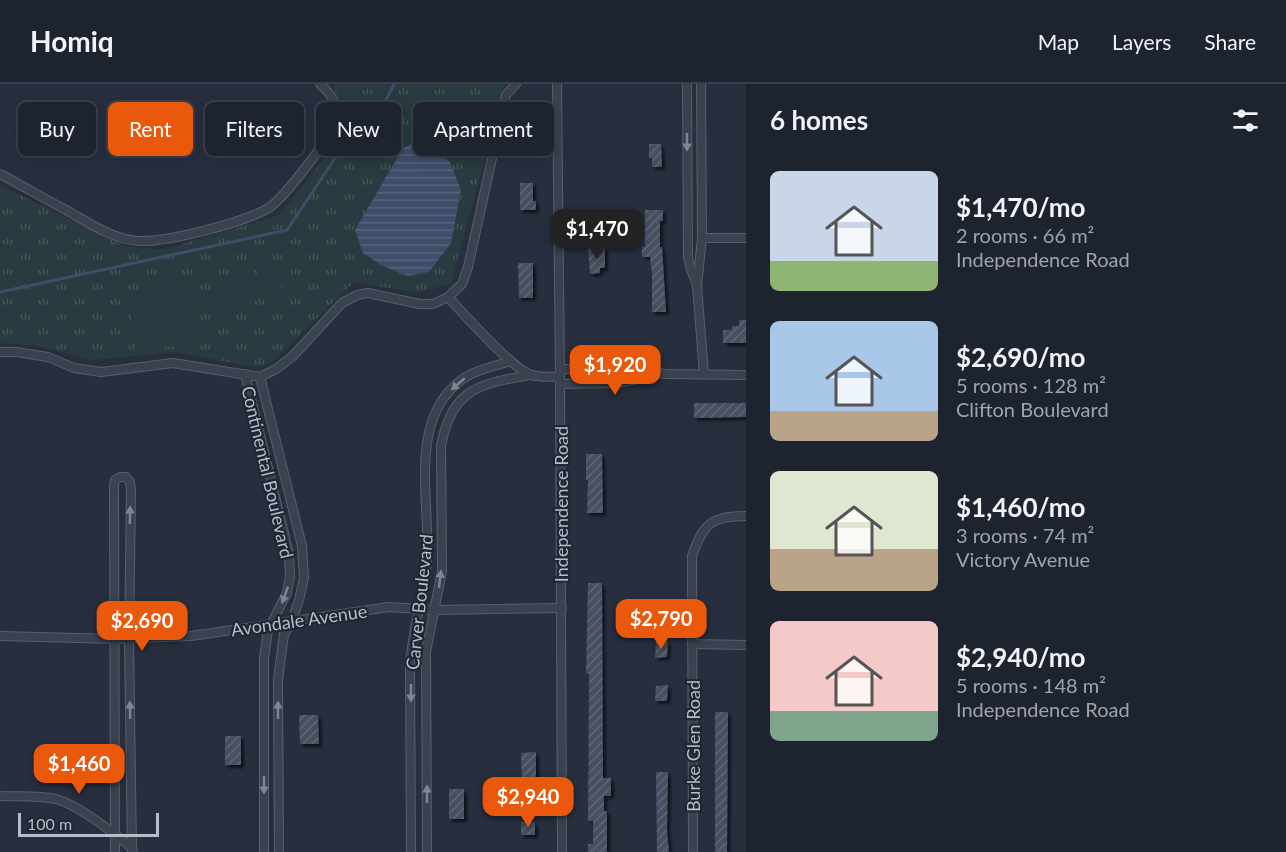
<!DOCTYPE html>
<html lang="en">
<head>
<meta charset="utf-8">
<style>
	:root { --surface:#1d232f; --page:#252b37; --text:#f1f3f6; --muted:#a0a4aa; --line:#3b404b; --accent:#ea580c }
	body { margin:0; font-family:Lato,sans-serif; background:var(--page); color:var(--text); height:100vh; display:flex; flex-direction:column; font-size:22px; white-space:nowrap }
	* { box-sizing:border-box; margin:0 }
	p { font-size:20px; color:var(--muted) }
	.icon { flex:none; width:33px; height:33px; fill:none; stroke:currentColor; stroke-width:2; stroke-linecap:round; stroke-linejoin:round }
	.map { position:relative; flex:1; overflow:hidden }
	.drawer { display:flex; flex-direction:column; background:var(--surface); width:540px }
	.drawer>* { flex:none }
	.guide { position:absolute; left:18px; top:18px; width:570px; height:54px; display:flex; gap:12px }
	.scale { position:absolute; left:18px; bottom:15px; width:141px; box-sizing:border-box; padding-left:6px; border:3px solid #b7bdc9; border-top:0; font-size:16px; line-height:21px; white-space:nowrap; color:#b7bdc9; -webkit-text-stroke:4px #1f2634; paint-order:stroke }
	.price { position:absolute; translate:-50% -51px; padding:0 14px; border-radius:12px; background:var(--accent); color:#fff; font-size:20px; line-height:39px; filter:drop-shadow(0 2px 3px #0008) }
	.price::after { content:''; position:absolute; left:50%; top:36px; width:18px; height:14px; margin-left:-9px; background:inherit; clip-path:polygon(0 0,100% 0,50% 100%) }
	.price.current { background:#222; color:#fff }
	ul { padding:0; list-style:none }
	li { display:flex; align-items:center; gap:18px; height:150px; padding:0 24px }
	li span { display:grid; place-items:center; flex:none; width:168px; height:120px; border-radius:9px; color:#555 }
	li>.icon { margin-inline-start:auto }
	span .icon { width:72px; height:72px; fill:#fffc; stroke-width:1 }
	li b { font-size:26px }
	h2 { display:flex; justify-content:space-between; align-items:center; height:72px; padding:0 24px; font-size:26px }
	.chip { padding:0 21px; border-radius:9px; background:var(--surface); box-shadow:0 3px 15px #0003,0 0 0 2px var(--line); font-size:21px; line-height:54px }
	.chip.current { background:var(--accent); color:#fff }
	header { display:flex; align-items:center; gap:36px; box-sizing:border-box; height:84px; padding:0 30px; background:var(--surface); border-bottom:2px solid var(--line) }
	header strong { font-size:28px }
	nav { display:flex; gap:33px; margin-inline-start:auto; font-size:21px }
	main { display:flex; flex:1; min-height:0 }
	.map>svg:first-child { display:block }
</style>
</head>
<body>
<header>
<strong>Homiq</strong>
<nav><a>Map</a><a>Layers</a><a>Share</a></nav>
</header>
<main>
<div class="map">
<svg width="746" height="768" viewBox="0 0 746 768">
	<defs>
		<pattern id="park-tufts" width="24" height="20" patternUnits="userSpaceOnUse" patternTransform="scale(1.5)"><rect width="24" height="20" fill="#293b40"/><path d="M3 7l-1-3M5 7V3M7 7l1-3M15 17l-1-3M17 17v-4M19 17l1-3" fill="none" stroke="#46555a"/></pattern>
		<pattern id="water-rules" width="6" height="5" patternUnits="userSpaceOnUse" patternTransform="scale(1.5)"><rect width="6" height="5" fill="#3f4d69"/><path d="M0 2.5h6" fill="none" stroke="#58657d"/></pattern>
		<pattern id="building-hatch" width="6" height="6" patternUnits="userSpaceOnUse" patternTransform="scale(1.5)"><rect width="6" height="6" fill="#464f60"/><path d="M-1 1l2-2M0 6l6-6M5 7l2-2" fill="none" stroke="#5e6675"/></pattern>
		<filter id="shadow"><feDropShadow dx="3" dy="3" stdDeviation="1.5" flood-color="#0009"/></filter>
	</defs>
	<rect width="100%" height="100%" fill="#272f3f"/>
	<!-- park -->
	<polygon fill="url(#park-tufts)" points="333,0 505,0 451,199 417,209 354,198 270,280 253,283 175,268 91,276 34,261 0,259 0,101 124,162 162,166 279,131 348,45"/>
	<!-- pitch -->
	<g fill="#293b40">
		<polygon points="277,179 282,207 261,211 256,182"/>
		<polygon points="191,190 203,253 198,260 136,266 131,224 156,195"/>
		<polygon points="250,192 256,224 241,227 235,195"/>
		<polygon points="229,195 235,228 220,231 214,198"/>
	</g>
	<!-- water -->
	<polygon fill="url(#water-rules)" points="418,57 450,78 461,106 451,159 429,188 408,192 381,181 363,169 355,146 403,64"/>
	<g fill="none" stroke-linecap="round" stroke-linejoin="round">
		<!-- stream -->
		<polyline stroke="#3f4d69" stroke-width="3" points="0,208 287,146 338,70 383,22 394,0"/>
	</g>
	<!-- building -->
	<g fill="url(#building-hatch)" filter="url(#shadow)">
		<polygon points="649,60 661,60 662,83 652,83 652,74 649,74"/>
		<polygon points="520,99 533,99 533,117 536,117 536,126 520,126"/>
		<polygon points="645,126 663,126 663,137 660,137 660,163 662,163 666,228 652,228 652,190 650,173 642,173 642,163 645,163"/>
		<polygon points="588,164 605,164 605,184 600,184 600,189 590,190"/>
		<polygon points="518,179 533,179 533,214 519,214"/>
		<polygon points="739,236 746,236 746,259 723,259 723,246 732,246 732,242 739,242"/>
		<polygon points="694,319 746,319 746,333 694,334"/>
		<polygon points="586,370 602,370 603,429 587,429 588,396 586,396"/>
		<polygon points="588,499 602,499 603,692 603,694 611,694 611,712 604,712 604,727 607,727 607,768 588,768 588,760 593,760 593,737 588,737 589,590 586,590"/>
		<polygon points="668,515 667,531 655,531 656,516"/>
		<polygon points="656,558 668,558 667,573 655,574"/>
		<polygon points="668,601 667,617 655,617 656,602"/>
		<polygon points="715,628 728,628 727,768 715,768"/>
		<polygon points="299,631 318,631 319,660 300,660"/>
		<rect x="225" y="652" width="16" height="29"/>
		<polygon points="536,668 536,699 522,699 521,669"/>
		<polygon points="656,688 668,688 667,746 669,768 657,768"/>
		<rect x="449" y="705" width="15" height="30"/>
		<rect x="521" y="738" width="14" height="13"/>
	</g>
	<g fill="none" stroke-linecap="round" stroke-linejoin="round">
		<defs>
			<g id="street">
				<polyline points="557,0 560,293 562,768"/>
				<polyline points="687,0 688,172 691,186 697,201"/>
				<polyline points="701,0 702,154 697,202 704,290"/>
				<path d="M 0,90 C 23,102 45,115 68,127 C 89,139 114,156 139,157 C 169,158 241,139 267,125 C 282,117 336,48 337,31 C 337,18 330,9 320,0"/>
				<polyline points="702,154 746,154"/>
				<path d="M 448,213 C 463,229 514,287 532,291 C 540,294 551,292 560,293"/>
				<polyline points="0,268 16,268 48,273 74,284 101,288 173,279 260,293 276,285 293,272 342,219 357,211 368,209 420,220 433,220 448,213 462,200 468,183 506,11 516,0"/>
				<polyline points="560,285 618,285 666,290 746,291"/>
				<polyline points="245,290 289,470 290,492 287,509 268,546 264,574 264,768"/>
				<polyline points="260,293 302,462 304,494 299,516 292,537 284,550 278,596 279,768"/>
				<polyline points="560,300 616,299 655,292"/>
				<polyline points="0,552 115,555 191,552 389,523 436,526 562,524"/>
				<polyline points="692,560 746,561"/>
				<path d="M 0,712 C 18,713 38,711 56,715 C 78,721 115,750 133,765"/>
				<polyline points="115,768 114,402 115,396 120,393 126,393 130,398 131,406 129,555 132,768"/>
				<path d="M 411,768 L 410,582 C 412,546 424,513 427,478 C 431,418 406,334 464,294 C 478,285 495,282 511,277"/>
				<path d="M 427,768 L 426,568 L 442,487 L 441,361 C 453,304 479,300 530,291"/>
				<path d="M 693,768 L 692,472 C 703,441 710,432 746,432"/>
			</g>
		</defs>
		<!-- street casing -->
		<use href="#street" stroke="#585f6c" stroke-width="10"/>
		<!-- street -->
		<use href="#street" stroke="#3a414f" stroke-width="8"/>
	</g>
	<!-- one-way arrows -->
	<defs><path id="oneway-solid" d="M-6-.8H1V-3.2L6.5 0L1 3.2V.8H-6Z" transform="scale(1.5)"/></defs>
	<g fill="#7f8592">
		<use href="#oneway-solid" transform="translate(687 58) rotate(90)"/>
		<use href="#oneway-solid" transform="translate(458 300) rotate(139)"/>
		<use href="#oneway-solid" transform="translate(130 431) rotate(-89)"/>
		<use href="#oneway-solid" transform="translate(440 495) rotate(-83)"/>
		<use href="#oneway-solid" transform="translate(285 511) rotate(110)"/>
		<use href="#oneway-solid" transform="translate(411 609) rotate(90)"/>
		<use href="#oneway-solid" transform="translate(130 626) rotate(-91)"/>
		<use href="#oneway-solid" transform="translate(278 626) rotate(-90)"/>
		<use href="#oneway-solid" transform="translate(264 701) rotate(90)"/>
		<use href="#oneway-solid" transform="translate(427 710) rotate(-90)"/>
	</g>
	<g text-anchor="middle" dominant-baseline="central" stroke-width="4.5" stroke-linejoin="round" paint-order="stroke">
		<!-- street labels -->
		<g font-size="18" fill="#b7bdc9" stroke="#1f2634">
			<text transform="translate(268 388) rotate(77)">Continental Boulevard</text>
			<text transform="translate(561 420) rotate(-90)">Independence Road</text>
			<text transform="translate(419 518) rotate(-84)">Carver Boulevard</text>
			<text transform="translate(299 536) rotate(-8)">Avondale Avenue</text>
			<text transform="translate(693 662) rotate(-90)">Burke Glen Road</text>
		</g>
	</g>
</svg>
<div class="scale">100 m</div>
<b class="price current" style="left:597px;top:176px">$1,470</b>
<b class="price" style="left:615px;top:312px">$1,920</b>
<b class="price" style="left:661px;top:566px">$2,790</b>
<b class="price" style="left:142px;top:568px">$2,690</b>
<b class="price" style="left:79px;top:711px">$1,460</b>
<b class="price" style="left:528px;top:744px">$2,940</b>
<div class="guide">
<a class="chip">Buy</a>
<a class="chip current">Rent</a>
<a class="chip">Filters</a>
<a class="chip">New</a>
<a class="chip">Apartment</a>
</div>
</div>
<section class="drawer">
<h2>6 homes<svg class="icon" aria-label="filters" viewBox="0 0 24 24"><path d="M4 7h16M4 17h16"/><circle cx="9" cy="7" r="2"/><circle cx="15" cy="17" r="2"/></svg></h2>
<ul>
<li><span style="background:linear-gradient(#c9d6e8 75%,#8fb573 0)"><svg class="icon" aria-label="home" viewBox="0 0 24 24"><path d="M3 11l9-7 9 7M6 9v11h12V9"/></svg></span><div><b>$1,470/mo</b><p>2 rooms · 66 m²</p><p>Independence Road</p></div></li>
<li><span style="background:linear-gradient(#a9c7e8 75%,#b9a48a 0)"><svg class="icon" aria-label="home" viewBox="0 0 24 24"><path d="M3 11l9-7 9 7M6 9v11h12V9"/></svg></span><div><b>$2,690/mo</b><p>5 rooms · 128 m²</p><p>Clifton Boulevard</p></div></li>
<li><span style="background:linear-gradient(#dfe7d0 65%,#b9a48a 0)"><svg class="icon" aria-label="home" viewBox="0 0 24 24"><path d="M3 11l9-7 9 7M6 9v11h12V9"/></svg></span><div><b>$1,460/mo</b><p>3 rooms · 74 m²</p><p>Victory Avenue</p></div></li>
<li><span style="background:linear-gradient(#f6c9c9 75%,#7fa58c 0)"><svg class="icon" aria-label="home" viewBox="0 0 24 24"><path d="M3 11l9-7 9 7M6 9v11h12V9"/></svg></span><div><b>$2,940/mo</b><p>5 rooms · 148 m²</p><p>Independence Road</p></div></li>
</ul>
</section>
</main>
</body>
</html>
